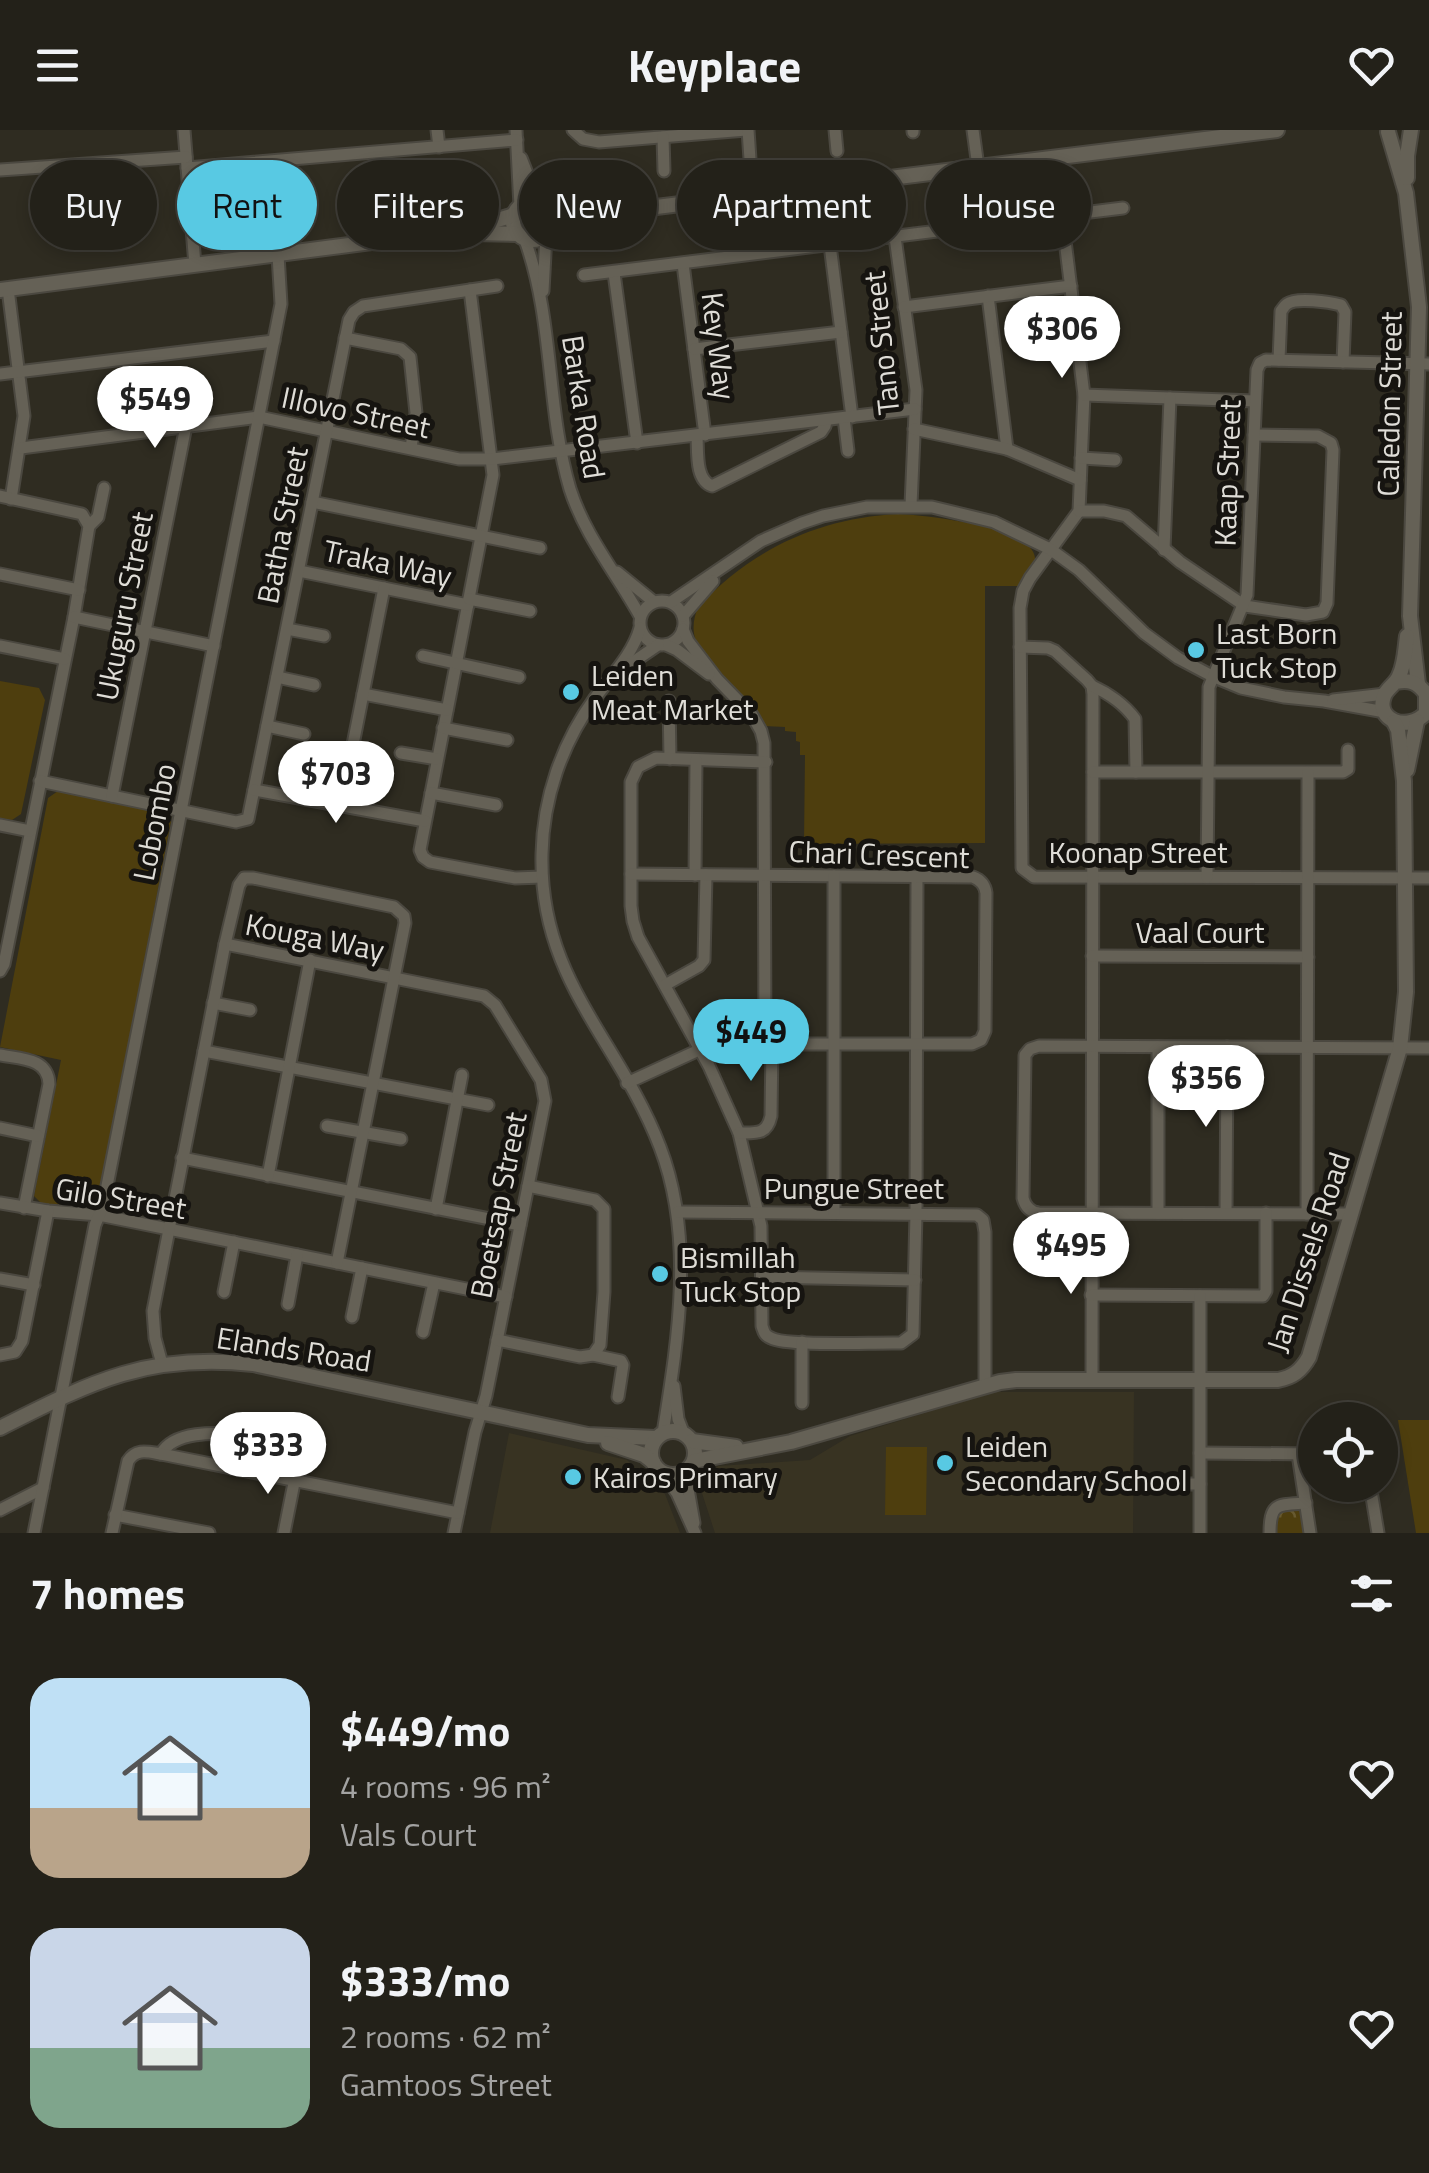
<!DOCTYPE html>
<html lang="en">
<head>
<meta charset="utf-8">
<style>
	:root { --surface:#232119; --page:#2b2922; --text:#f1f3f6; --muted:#a3a3a2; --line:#403e38; --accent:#58c9e3 }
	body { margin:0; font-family:"Titillium Web",sans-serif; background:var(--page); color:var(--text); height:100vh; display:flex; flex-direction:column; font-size:38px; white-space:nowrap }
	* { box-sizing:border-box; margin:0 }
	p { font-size:32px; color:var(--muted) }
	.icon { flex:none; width:55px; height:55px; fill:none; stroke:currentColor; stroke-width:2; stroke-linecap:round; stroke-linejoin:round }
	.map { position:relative; height:1403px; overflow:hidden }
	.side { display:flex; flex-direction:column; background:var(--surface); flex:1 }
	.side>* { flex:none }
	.banner { position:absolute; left:30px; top:30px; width:1370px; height:90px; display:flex; gap:20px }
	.fabs { position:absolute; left:1298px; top:1272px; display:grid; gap:20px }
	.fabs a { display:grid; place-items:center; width:100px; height:100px; border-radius:50%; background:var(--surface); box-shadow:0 5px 15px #0003,0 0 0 2px var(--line); font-size:50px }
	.price { position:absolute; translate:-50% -85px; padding:0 22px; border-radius:35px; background:#fff; color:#222; font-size:32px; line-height:65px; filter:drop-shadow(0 2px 5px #0008) }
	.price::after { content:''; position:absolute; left:50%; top:60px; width:30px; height:22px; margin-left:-15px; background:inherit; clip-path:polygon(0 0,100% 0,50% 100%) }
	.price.active { background:var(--accent); color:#111 }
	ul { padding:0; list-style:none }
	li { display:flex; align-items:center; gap:30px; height:250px; padding:0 30px }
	li span { display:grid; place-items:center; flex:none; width:280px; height:200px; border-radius:30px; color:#555 }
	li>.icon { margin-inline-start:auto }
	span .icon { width:120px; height:120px; fill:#fffc; stroke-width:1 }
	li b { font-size:42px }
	h2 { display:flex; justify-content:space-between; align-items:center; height:120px; padding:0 30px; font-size:42px }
	.tag { padding:0 35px; border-radius:45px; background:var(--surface); box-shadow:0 5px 15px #0003,0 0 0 2px var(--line); font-size:35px; line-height:90px }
	.tag.active { background:var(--accent); color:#111 }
	header { display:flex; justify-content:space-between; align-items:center; height:130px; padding:0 30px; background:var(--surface); font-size:45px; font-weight:700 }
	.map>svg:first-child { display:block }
</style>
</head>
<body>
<header><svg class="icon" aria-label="menu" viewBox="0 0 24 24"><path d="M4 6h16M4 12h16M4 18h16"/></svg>Keyplace<svg class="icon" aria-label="heart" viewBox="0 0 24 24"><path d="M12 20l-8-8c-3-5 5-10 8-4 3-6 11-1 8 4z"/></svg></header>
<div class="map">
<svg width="1429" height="1403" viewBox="0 0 1429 1403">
	<defs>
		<pattern id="park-crowns" width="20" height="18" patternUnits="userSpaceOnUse" patternTransform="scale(2.5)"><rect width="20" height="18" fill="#4e3e0e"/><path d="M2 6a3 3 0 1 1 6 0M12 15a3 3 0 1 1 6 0" fill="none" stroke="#675930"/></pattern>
	</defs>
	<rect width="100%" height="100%" fill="#2f2c21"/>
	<!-- built -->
	<g fill="#383322">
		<polygon points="993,1262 1134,1262 1133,1403 715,1403 700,1357 718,1336 810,1330 850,1306"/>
		<polygon points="509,1303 627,1330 665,1364 680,1403 490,1403"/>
	</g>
	<!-- grass -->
	<g fill="#4e3e0e">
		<path d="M 898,384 C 923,385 1033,396 1035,428 C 1036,438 1026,448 1021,456 L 985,456 L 985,713 L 804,714 L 805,625 L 800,625 L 800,612 L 796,611 L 796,602 L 785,601 L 785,597 L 764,596 C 748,574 702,530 695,508 C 692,497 694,487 698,477 C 752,419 819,388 898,384 Z"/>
		<polygon points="0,551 39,558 45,570 21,684 12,690 0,688"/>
		<polygon points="58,661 164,683 171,692 99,1065 87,1075 42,1074 34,1066 61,930 0,917 48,668"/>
		<polygon points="1398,1290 1429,1290 1429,1403 1416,1403"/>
		<polygon points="886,1317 927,1317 926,1385 885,1385"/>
	</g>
	<!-- park -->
	<polygon fill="url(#park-crowns)" points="1296,1379 1301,1383 1306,1403 1274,1403 1274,1388 1279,1380"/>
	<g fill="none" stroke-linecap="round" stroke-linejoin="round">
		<defs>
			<g id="minor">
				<polyline points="184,0 195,135"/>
				<polyline points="437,0 439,17"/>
				<polyline points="516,0 520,76"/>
				<polyline points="573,0 583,9 599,12 746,0"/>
				<polyline points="748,0 751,44"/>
				<polyline points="835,0 837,21"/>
				<polyline points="913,0 913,2"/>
				<polyline points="973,0 978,37"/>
				<polyline points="663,7 664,41"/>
				<polyline points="521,28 539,74"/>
				<polyline points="187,38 517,10"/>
				<polyline points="0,40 186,27"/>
				<polyline points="1062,86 1084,265 1079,381 1030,448 1023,461 1020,478 1022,738 1034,747 1429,748"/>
				<polyline points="895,107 916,260 911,375"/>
				<path d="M 525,110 C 554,190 546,278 570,359 C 585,406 617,444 640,486"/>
				<polyline points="830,115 852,287"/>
				<polyline points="683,134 705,305"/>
				<polyline points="614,143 637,313"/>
				<polyline points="584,145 1123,78"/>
				<polyline points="8,159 24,286 11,369"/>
				<polyline points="470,160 493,345 420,720 423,727 430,732 515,748 542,747"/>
				<polyline points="543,161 546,105"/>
				<polyline points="988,166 1007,319"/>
				<polyline points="904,177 1071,156"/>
				<polyline points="345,208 401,219 410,227 416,283 411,318"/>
				<polyline points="694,219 841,202"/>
				<path d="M 1279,230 L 1281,181 C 1283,179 1284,176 1287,174 C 1296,167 1330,172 1341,175 L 1345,182 L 1343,232"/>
				<polyline points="0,244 274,211"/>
				<polyline points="1084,265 1255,271"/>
				<polyline points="844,288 848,321"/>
				<polyline points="914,299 1007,319 1080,350"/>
				<path d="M 697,306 C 698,322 695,350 712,356 L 821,302 L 825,296 L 826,290"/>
				<polyline points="21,318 259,287 459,329 492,329 915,279"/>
				<polyline points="1081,328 1115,330"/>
				<polyline points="0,366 82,384 89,396 74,487 4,834 0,841"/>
				<polyline points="312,372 540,418"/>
				<polyline points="1079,381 1104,381 1126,386 1180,432 1245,476 1306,485 1323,482 1327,473 1333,320 1331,313 1318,306 1254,305"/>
				<polyline points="89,396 98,387 104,358"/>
				<polyline points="1164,420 1170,268"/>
				<polyline points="299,441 468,475"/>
				<polyline points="617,442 654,472"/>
				<polyline points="0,444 79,460"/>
				<polyline points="469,469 530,481"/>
				<circle cx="662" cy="493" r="22"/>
				<polyline points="671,472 761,411 802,393 823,386 867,377 932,377 994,392 1050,419 1079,440 1144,503 1178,528 1212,546 1241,558 1284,567 1324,571 1385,582"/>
				<polyline points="683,486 713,451"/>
				<polyline points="74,487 214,516"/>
				<path d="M 640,498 C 633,524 611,546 595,568 C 562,613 543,668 542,724 C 539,850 619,910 660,1017 C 695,1108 678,1209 663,1303"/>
				<polyline points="287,499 324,506"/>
				<polyline points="683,499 688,511 717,549 752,585 761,601 764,613 765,914"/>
				<polyline points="666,515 677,520 709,544"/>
				<polyline points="0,516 65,529"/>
				<polyline points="1020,517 1048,518 1055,521 1087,550 1092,556 1093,564 1092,1250"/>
				<polyline points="423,526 519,547"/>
				<polyline points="620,541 658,515"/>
				<polyline points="277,547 314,555"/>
				<path d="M 1092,556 C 1108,563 1125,575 1135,589 L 1136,642"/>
				<polyline points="363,564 447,580"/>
				<polyline points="1333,570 1385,564"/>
				<polyline points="669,571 670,629"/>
				<polyline points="267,596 304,604"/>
				<polyline points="443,598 507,610"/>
				<polyline points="401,623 437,629"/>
				<path d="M 766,632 L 656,628 L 638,637 L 631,652 L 631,776 L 633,791 L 638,807 L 709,936 L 739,1003 L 761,1096 L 762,1196 C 764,1202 764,1205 771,1208 C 787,1217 877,1212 901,1213 L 913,1204 L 916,1084 L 917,747"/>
				<polyline points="1093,642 1343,642 1348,639 1348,620"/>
				<polyline points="40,651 236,692 248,689 349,190 354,182 363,176 497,156"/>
				<polyline points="254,660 425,691"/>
				<polyline points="431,663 496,675"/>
				<polyline points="112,666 186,296"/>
				<polyline points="341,675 384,458"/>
				<polyline points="0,695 30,701"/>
				<polyline points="695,745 696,630"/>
				<polyline points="1207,747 1209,557 1247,465 1257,240 1260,233 1266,230 1429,234"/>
				<polyline points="225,814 484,866 495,875 541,950 545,971 486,1266 475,1302 454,1403"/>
				<polyline points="1092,826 1308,827"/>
				<polyline points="665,855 699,836 704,830 706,745"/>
				<polyline points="213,873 250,880"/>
				<polyline points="204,921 488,975"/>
				<path d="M 0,925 C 21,929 48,928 49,954 L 24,1078"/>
				<path d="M 627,953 L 712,914 L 972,914 L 981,910 L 985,901 L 986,763 C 985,755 981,750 973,747 L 631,744"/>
				<polyline points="327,996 401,1009"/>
				<polyline points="0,998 38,1006"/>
				<path d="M 739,1003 C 756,1003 767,1005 771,986 L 772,914"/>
				<polyline points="182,1028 520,1095"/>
				<polyline points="268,1046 310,830"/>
				<polyline points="528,1056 595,1070 604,1079 604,1162 600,1215 593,1225"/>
				<polyline points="0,1073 48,1081 99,1085 506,1167"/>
				<polyline points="436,1079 462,945"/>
				<polyline points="678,1082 977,1085 983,1090 985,1102 985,1255"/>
				<polyline points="834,1083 834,746"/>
				<polyline points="1158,1083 1158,917"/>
				<polyline points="1226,1083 1227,917"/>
				<polyline points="1307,1084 1308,643"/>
				<path d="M 1352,1084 L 1039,1083 C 1030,1082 1025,1076 1023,1068 L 1025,925 L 1030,919 L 1039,916 L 1429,918"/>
				<polyline points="763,1147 915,1150"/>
				<polyline points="0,1149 34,1155"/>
				<polyline points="224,1162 234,1112"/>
				<polyline points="1091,1165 1263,1166 1266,1161 1266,1083"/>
				<polyline points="288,1174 297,1125"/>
				<polyline points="352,1187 362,1138"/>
				<polyline points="423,1202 434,1153"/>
				<polyline points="497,1210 580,1227 593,1225 621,1231 623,1235 618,1267"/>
				<polyline points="0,1225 15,1222 22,1211 48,1081"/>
				<polyline points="162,1234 155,1208 153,1181 225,814 239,755 244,748 253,748 394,777 404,786 405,793 337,1133"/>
				<polyline points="674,1256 678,1289 683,1302"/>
				<polyline points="802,1273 802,1212"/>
				<polyline points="1200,1323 1315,1324"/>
				<path d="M 161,1324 C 173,1301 216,1302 239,1305"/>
				<polyline points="1298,1324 1310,1403"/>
				<polyline points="231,1338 242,1294"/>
				<polyline points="685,1342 694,1393"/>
				<polyline points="663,1343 677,1363 695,1403"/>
				<polyline points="1156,1354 1200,1354"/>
				<polyline points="1370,1355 1378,1403"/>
				<polyline points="0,1380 43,1358"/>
				<polyline points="115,1385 209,1403"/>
				<polyline points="34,1403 95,1095 103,1076 281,174 278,125"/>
				<path d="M 112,1403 L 128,1331 C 136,1318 148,1322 161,1324 L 458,1383"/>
				<polyline points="284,1403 303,1308"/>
				<polyline points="1200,1403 1200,1166"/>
				<path d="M 1270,1403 C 1270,1372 1278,1375 1306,1373"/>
			</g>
			<g id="tertiary">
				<polyline points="1388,2 1406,63 1419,177 1410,486 1418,554"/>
				<polyline points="1407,48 1407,26 1411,0"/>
				<circle cx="532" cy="91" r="19"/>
				<polyline points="545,77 559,81 595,82"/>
				<polyline points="550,99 616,82 1277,0"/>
				<polyline points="470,103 517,104"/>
				<polyline points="0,160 434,104 484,94 514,85"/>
				<path d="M 1396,552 C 1409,549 1418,552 1426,564 L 1426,583 C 1407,603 1375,590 1384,566 C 1387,558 1396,554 1399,546 C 1405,534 1405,520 1407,506"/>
				<polyline points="1407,640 1417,591"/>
				<path d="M 0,1298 C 91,1252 146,1223 253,1234 L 588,1305 L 656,1308"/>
				<circle cx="673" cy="1323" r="22"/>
				<polyline points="692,1311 736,1317"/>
				<polyline points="608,1313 644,1325 653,1332"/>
				<path d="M 694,1331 L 791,1312 L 1000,1252 L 1016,1250 L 1278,1250 C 1293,1247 1301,1241 1309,1227 L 1400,918 L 1406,862 L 1404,651 L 1398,600 L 1394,592"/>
			</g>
		</defs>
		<!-- minor casing -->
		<use href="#minor" stroke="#4b4840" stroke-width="15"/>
		<!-- tertiary casing -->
		<use href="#tertiary" stroke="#4b4840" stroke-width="18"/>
		<!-- minor -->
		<use href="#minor" stroke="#656156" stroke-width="11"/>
		<!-- tertiary -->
		<use href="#tertiary" stroke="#656156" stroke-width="14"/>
	</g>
	<!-- markers -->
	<g fill="#58c9e3" stroke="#161410" stroke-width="4">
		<circle cx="1196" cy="520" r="10"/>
		<circle cx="571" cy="562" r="10"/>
		<circle cx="660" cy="1144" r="10"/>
		<circle cx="945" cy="1333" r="10"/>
		<circle cx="573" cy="1347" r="10"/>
	</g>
	<g text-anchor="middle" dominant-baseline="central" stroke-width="10" stroke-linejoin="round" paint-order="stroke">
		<!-- street labels -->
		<g font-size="30" fill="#dfddd7" stroke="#161410">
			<text transform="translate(881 213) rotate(-96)">Tano Street</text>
			<text transform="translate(719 216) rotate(83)">Key Way</text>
			<text transform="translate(1389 274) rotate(-89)">Caledon Street</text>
			<text transform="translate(584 277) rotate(81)">Barka Road</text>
			<text transform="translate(356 282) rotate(12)">Illovo Street</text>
			<text transform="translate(1227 343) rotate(-88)">Kaap Street</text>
			<text transform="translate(282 395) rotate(-79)">Batha Street</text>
			<text transform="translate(388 433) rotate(12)">Traka Way</text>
			<text transform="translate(124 476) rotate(-79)">Ukuguru Street</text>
			<text transform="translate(154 692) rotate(-79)">Lobombo</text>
			<text x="1138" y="722">Koonap Street</text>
			<text transform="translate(879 724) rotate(2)">Chari Crescent</text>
			<text x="1200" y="802">Vaal Court</text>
			<text transform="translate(315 807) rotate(11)">Kouga Way</text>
			<text x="854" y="1058">Pungue Street</text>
			<text transform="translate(121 1068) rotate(9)">Gilo Street</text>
			<text transform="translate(498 1075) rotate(-79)">Boetsap Street</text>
			<text transform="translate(1308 1122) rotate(-72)">Jan Dissels Road</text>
			<text transform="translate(294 1219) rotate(9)">Elands Road</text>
		</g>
		<!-- poi labels -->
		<g font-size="30" fill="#dfddd7" stroke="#161410" text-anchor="start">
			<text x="1216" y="503">Last Born<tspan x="1216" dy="34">Tuck Stop</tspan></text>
			<text x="591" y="545">Leiden<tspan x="591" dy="34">Meat Market</tspan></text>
			<text x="680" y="1127">Bismillah<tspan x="680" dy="34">Tuck Stop</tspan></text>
			<text x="965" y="1316">Leiden<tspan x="965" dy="34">Secondary School</tspan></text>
			<text x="593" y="1347">Kairos Primary</text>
		</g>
	</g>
</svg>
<div class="fabs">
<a><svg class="icon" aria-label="locate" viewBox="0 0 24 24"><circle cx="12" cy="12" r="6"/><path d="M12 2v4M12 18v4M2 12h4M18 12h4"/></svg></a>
</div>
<b class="price" style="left:1062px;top:251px">$306</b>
<b class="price" style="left:155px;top:321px">$549</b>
<b class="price" style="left:336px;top:696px">$703</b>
<b class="price active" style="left:751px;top:954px">$449</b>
<b class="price" style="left:1206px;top:1000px">$356</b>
<b class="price" style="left:1071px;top:1167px">$495</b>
<b class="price" style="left:268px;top:1367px">$333</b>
<div class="banner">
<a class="tag">Buy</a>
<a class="tag active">Rent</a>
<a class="tag">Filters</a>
<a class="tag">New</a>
<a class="tag">Apartment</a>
<a class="tag">House</a>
</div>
</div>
<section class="side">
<h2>7 homes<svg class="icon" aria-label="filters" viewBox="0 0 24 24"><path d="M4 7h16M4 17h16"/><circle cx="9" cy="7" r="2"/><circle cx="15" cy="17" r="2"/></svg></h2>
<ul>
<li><span style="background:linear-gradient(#bfe0f5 65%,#b9a48a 0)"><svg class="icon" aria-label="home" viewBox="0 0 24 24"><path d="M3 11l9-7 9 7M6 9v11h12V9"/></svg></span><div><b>$449/mo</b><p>4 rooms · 96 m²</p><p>Vals Court</p></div><svg class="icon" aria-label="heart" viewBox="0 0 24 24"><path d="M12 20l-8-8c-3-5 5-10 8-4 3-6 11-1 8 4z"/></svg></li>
<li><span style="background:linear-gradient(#c9d6e8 60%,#7fa58c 0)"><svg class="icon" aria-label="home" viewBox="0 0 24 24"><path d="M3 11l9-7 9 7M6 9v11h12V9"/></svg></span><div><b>$333/mo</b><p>2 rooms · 62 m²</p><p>Gamtoos Street</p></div><svg class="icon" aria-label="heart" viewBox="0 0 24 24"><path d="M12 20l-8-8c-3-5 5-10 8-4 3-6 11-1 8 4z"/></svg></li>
</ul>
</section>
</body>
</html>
